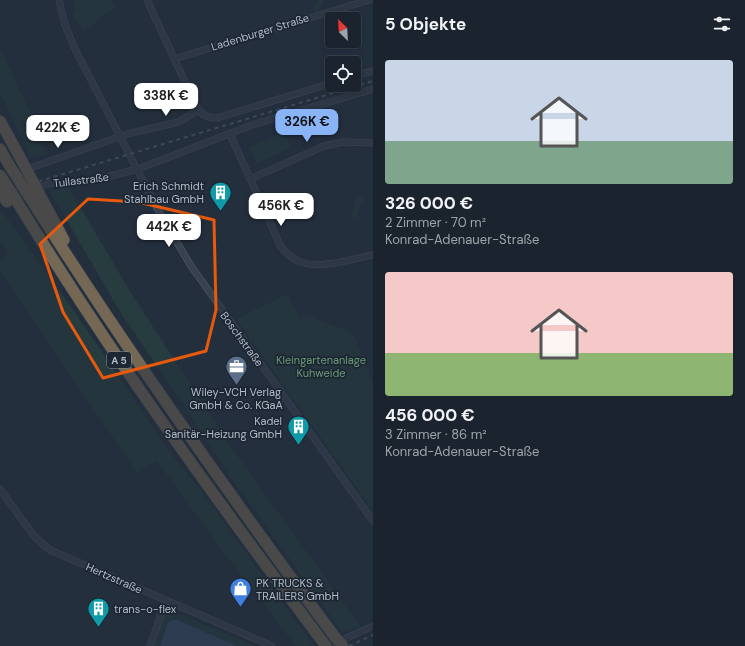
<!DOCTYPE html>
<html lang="de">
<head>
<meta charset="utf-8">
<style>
	:root { --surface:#1b232e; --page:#242b36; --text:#f1f3f6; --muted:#a0a4aa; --line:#39404a; --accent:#8ab4f8 }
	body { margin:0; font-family:"DM Sans",sans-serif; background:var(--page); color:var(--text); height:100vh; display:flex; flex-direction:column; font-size:15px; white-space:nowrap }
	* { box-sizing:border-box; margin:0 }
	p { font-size:13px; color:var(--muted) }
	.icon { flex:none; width:22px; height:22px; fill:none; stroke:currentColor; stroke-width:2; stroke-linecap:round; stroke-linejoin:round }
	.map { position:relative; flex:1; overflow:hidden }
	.details { display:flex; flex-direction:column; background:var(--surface); width:372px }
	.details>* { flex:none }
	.needle { width:26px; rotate:336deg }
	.tools { position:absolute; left:325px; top:12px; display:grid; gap:8px }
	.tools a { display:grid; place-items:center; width:36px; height:36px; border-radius:4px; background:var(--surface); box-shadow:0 2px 6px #0003,0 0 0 1px var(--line); font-size:20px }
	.price { position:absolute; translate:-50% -34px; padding:0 9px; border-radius:8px; background:#fff; color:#222; font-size:13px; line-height:26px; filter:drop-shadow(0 1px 2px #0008) }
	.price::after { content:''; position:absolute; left:50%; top:24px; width:12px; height:9px; margin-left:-6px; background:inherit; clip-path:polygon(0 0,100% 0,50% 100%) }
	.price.selected { background:var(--accent); color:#111 }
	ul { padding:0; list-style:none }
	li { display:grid; align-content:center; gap:8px; height:212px; padding:0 12px }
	li span { display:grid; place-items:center; height:124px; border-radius:4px; color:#555 }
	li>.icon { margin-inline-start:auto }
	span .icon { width:72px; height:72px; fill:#fffc; stroke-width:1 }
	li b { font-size:17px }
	h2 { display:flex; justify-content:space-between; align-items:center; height:48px; padding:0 12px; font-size:17px }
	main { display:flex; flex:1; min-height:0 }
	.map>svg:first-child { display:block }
</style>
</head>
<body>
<main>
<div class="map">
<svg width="373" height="646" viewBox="0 0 373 646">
	<rect width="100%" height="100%" fill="#242f3e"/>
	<!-- green -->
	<g fill="#263c3f">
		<polygon points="73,0 111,0 116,6 84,31 72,16 76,12"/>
		<polygon points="317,0 323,0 324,3 317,12 312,9 317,2"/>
		<polygon points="0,49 38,128 37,135 46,154 31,158 0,93"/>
		<polygon points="284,132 291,148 257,163 249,147"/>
		<polygon points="69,188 131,293 231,447 360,626 343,633 224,468 190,414 122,315 49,190"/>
		<polygon points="356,196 365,197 364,204 360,204 357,218 352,217"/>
		<polygon points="0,209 70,305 170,452 202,492 314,646 296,646 227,557 157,461 137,473 0,271 0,260 9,254 0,241"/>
		<polygon points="288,294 301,321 305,315 353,333 373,384 373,511 236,319"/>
		<polygon points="167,609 255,646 237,646 177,620 168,623 160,646 154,646"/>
	</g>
	<!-- water -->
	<polygon fill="#394c67" points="172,620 177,620 237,646 160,646 168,623"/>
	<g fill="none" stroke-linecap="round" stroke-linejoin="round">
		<defs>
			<g id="minor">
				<polyline points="59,0 64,22 74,47 159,212 191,266 373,521"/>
				<path d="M 147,0 L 198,110 C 204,116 208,118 217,118 L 332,83"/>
				<polyline points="174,59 369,0"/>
				<polyline points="354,76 373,71"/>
				<path d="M 230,134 L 280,245 C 301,278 341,261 373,255"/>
				<polyline points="25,170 127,134 179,122 198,110"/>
				<polyline points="250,179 324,146 343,142 373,143"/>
				<polyline points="11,195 49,184 95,180 138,169 252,125 373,89"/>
				<polyline points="0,489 34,536 50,550 272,646"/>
				<polyline points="150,646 166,601"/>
				<polyline points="329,646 373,626"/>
			</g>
			<g id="motorway">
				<polyline points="0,121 22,161"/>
				<polyline points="0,149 9,165"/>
				<polyline points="39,193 64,240"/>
				<path d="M 29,196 C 124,347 228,493 335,637"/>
				<path d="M 16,200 C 110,354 217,501 326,646"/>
			</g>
		</defs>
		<!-- minor casing -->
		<use href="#minor" stroke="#565f6c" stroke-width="7"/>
		<!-- motorway casing -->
		<use href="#motorway" stroke="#434c59" stroke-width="12"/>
		<!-- minor -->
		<use href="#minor" stroke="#38414e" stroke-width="6"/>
		<!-- motorway -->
		<use href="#motorway" stroke="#746855" stroke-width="11"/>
		<!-- rail -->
		<g stroke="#5a6575" stroke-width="2" stroke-dasharray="4 4" stroke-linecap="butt">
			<polyline points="0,193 373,81"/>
			<polyline points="349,646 373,635"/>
		</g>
		<defs>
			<g id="motorway-bridge">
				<polyline points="22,161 39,193"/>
				<polyline points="9,165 29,196"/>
				<polyline points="0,175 16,200"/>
				<polyline points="0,192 7,202"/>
				<polyline points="335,637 343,646"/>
			</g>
		</defs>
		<!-- motorway-bridge casing -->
		<use href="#motorway-bridge" stroke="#434c59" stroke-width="12" stroke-linecap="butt"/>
		<!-- motorway-bridge -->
		<use href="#motorway-bridge" stroke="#746855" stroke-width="11"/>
	</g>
	<!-- marked area -->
	<path d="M0 0H373V646H0ZM 88,199 L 138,202 L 214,220 L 216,310 L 206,351 L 103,378 L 63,312 L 40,244 Z" fill="#242f3e" fill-opacity=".55" fill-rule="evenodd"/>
	<path fill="none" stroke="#e8590c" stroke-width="3" stroke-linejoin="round" d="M 88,199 L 138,202 L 214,220 L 216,310 L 206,351 L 103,378 L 63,312 L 40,244 Z"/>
	<!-- icons -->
	<defs>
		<symbol id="building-pin" viewBox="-11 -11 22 30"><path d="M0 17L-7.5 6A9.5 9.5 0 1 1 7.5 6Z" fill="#0f9aa8" stroke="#1d2633"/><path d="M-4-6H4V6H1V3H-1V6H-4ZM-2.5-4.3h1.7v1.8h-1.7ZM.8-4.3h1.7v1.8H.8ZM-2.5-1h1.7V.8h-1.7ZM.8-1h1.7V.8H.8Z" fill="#fff"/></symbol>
		<symbol id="office-pin" viewBox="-11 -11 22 30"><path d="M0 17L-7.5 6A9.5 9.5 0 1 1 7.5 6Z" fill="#5c6f8a" stroke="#1d2633"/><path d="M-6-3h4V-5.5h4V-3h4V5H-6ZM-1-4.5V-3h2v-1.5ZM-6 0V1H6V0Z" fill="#fff"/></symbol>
		<symbol id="shop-pin" viewBox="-11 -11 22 30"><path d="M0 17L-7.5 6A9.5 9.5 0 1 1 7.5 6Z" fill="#3f7fe0" stroke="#1d2633"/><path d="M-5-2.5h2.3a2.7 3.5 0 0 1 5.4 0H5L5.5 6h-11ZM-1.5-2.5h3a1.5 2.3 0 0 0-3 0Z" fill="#fff"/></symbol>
	</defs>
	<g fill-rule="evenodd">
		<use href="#building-pin" x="208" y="180" width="25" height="34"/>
		<use href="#office-pin" x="224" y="354" width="25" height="34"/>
		<use href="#building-pin" x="286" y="414" width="25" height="34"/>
		<use href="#shop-pin" x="228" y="576" width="25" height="34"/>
		<use href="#building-pin" x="86" y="596" width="25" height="34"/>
	</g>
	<g text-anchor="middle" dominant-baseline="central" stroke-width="3.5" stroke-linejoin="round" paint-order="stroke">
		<!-- shield labels -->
		<rect fill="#1d2633" stroke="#878f9c" stroke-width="1" x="107" y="352" width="24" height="16" rx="3"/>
		<g font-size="10" font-weight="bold" fill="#b4bcc9">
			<text x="119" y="360">A 5</text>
		</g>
		<!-- street labels -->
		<g font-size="11" fill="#b4bcc9" stroke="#1d2633">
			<text transform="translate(260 32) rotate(-17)">Ladenburger Straße</text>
			<text transform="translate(81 180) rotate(-7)">Tullastraße</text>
			<text transform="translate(242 339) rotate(54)">Boschstraße</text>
			<text transform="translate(114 578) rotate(24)">Hertzstraße</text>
		</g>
		<!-- poi labels -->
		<g font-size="11" fill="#b4bcc9" stroke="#1d2633" text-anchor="end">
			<text x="204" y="186">Erich Schmidt<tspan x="204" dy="13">Stahlbau GmbH</tspan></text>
			<text x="236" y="392" text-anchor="middle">Wiley-VCH Verlag<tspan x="236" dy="13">GmbH &amp; Co. KGaA</tspan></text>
			<text x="282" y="421">Kadel<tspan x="282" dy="13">Sanitär-Heizung GmbH</tspan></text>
			<text x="256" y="583" text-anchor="start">PK TRUCKS &amp;<tspan x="256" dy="13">TRAILERS GmbH</tspan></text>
			<text x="114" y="609" text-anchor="start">trans-o-flex</text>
		</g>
		<!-- park labels -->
		<g font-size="11" fill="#6b9a76" stroke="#1d2633">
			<text x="321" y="360">Kleingartenanlage<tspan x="321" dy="13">Kuhweide</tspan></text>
		</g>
	</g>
</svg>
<div class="tools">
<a><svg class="needle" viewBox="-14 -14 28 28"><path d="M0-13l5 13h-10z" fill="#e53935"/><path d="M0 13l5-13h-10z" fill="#a0a4aa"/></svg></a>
<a><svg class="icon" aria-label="locate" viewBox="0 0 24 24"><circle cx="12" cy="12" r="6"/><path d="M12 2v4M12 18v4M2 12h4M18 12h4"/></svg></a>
</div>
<b class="price" style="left:166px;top:117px">338K €</b>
<b class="price selected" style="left:307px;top:143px">326K €</b>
<b class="price" style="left:58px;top:149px">422K €</b>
<b class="price" style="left:281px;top:227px">456K €</b>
<b class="price" style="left:169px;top:248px">442K €</b>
</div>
<section class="details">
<h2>5 Objekte<svg class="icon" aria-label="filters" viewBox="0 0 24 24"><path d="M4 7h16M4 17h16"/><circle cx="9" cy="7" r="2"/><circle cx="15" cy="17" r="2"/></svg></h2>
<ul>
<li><span style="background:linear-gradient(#c9d6e8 65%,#7fa58c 0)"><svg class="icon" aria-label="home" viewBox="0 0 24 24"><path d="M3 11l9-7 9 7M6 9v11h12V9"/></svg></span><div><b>326 000 €</b><p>2 Zimmer · 70 m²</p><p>Konrad-Adenauer-Straße</p></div></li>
<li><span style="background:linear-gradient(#f6c9c9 65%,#8fb573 0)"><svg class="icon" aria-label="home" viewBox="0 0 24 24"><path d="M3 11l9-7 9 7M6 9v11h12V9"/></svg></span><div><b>456 000 €</b><p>3 Zimmer · 86 m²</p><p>Konrad-Adenauer-Straße</p></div></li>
</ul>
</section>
</main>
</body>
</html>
